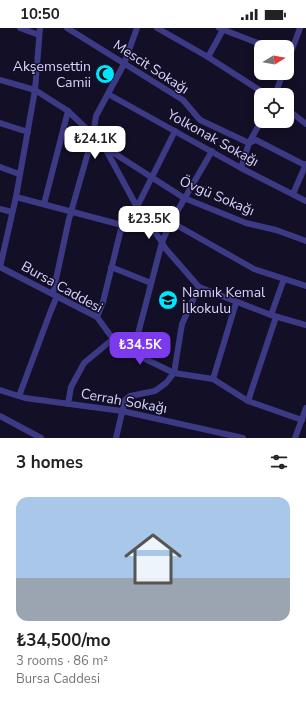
<!DOCTYPE html>
<html lang="en">
<head>
<meta charset="utf-8">
<style>
	:root { --surface:#fff; --page:#f6f6f6; --text:#222; --muted:#767676; --accent:#7c3aed }
	body { margin:0; font-family:"Nunito Sans",sans-serif; background:var(--page); color:var(--text); height:100vh; display:flex; flex-direction:column; font-size:15px; white-space:nowrap }
	* { box-sizing:border-box; margin:0 }
	p { font-size:13px; color:var(--muted) }
	.icon { flex:none; width:22px; height:22px; fill:none; stroke:currentColor; stroke-width:2; stroke-linecap:round; stroke-linejoin:round }
	.map { position:relative; height:410px; overflow:hidden }
	.side { display:flex; flex-direction:column; background:var(--surface); flex:1 }
	.side>* { flex:none }
	.needle { width:26px; rotate:79deg }
	.tools { position:absolute; left:254px; top:12px; display:grid; gap:8px }
	.tools a { display:grid; place-items:center; width:40px; height:40px; border-radius:8px; background:var(--surface); box-shadow:0 2px 10px #0003; font-size:20px }
	.price { position:absolute; translate:-50% -34px; padding:0 9px; border-radius:8px; background:#fff; color:#222; font-size:13px; line-height:26px; filter:drop-shadow(0 1px 2px #0008) }
	.price::after { content:''; position:absolute; left:50%; top:24px; width:12px; height:9px; margin-left:-6px; background:inherit; clip-path:polygon(0 0,100% 0,50% 100%) }
	.price.selected { background:var(--accent); color:#fff }
	ul { padding:0; list-style:none }
	li { display:grid; align-content:center; gap:8px; height:212px; padding:0 16px }
	li span { display:grid; place-items:center; height:124px; border-radius:12px; color:#555 }
	li>.icon { margin-inline-start:auto }
	span .icon { width:72px; height:72px; fill:#fffc; stroke-width:1 }
	li b { font-size:17px }
	h2 { display:flex; justify-content:space-between; align-items:center; height:48px; padding:0 16px; font-size:17px }
	.status { display:flex; justify-content:space-between; align-items:center; height:28px; padding:0 20px; background:var(--surface); direction:ltr }
	.status svg { height:11px; fill:currentColor }
	.map>svg:first-child { display:block }
</style>
</head>
<body>
<div class="status"><b>10:50</b><svg viewBox="0 0 49 12"><path d="M0 12V9h3v3zM5 12V6h3v6zM10 12V3h3v9zM15 12V0h3v12zM26 1h20v11H26zM47 4h2v5h-2z"/></svg></div>
<div class="map">
<svg width="306" height="410" viewBox="0 0 306 410">
	<rect width="100%" height="100%" fill="#130f26"/>
	<g fill="none" stroke-linecap="round" stroke-linejoin="round">
		<!-- minor -->
		<g stroke="#3d3a85" stroke-width="6">
			<polyline points="20,0 39,7"/>
			<polyline points="67,0 183,72 200,92 249,115 256,112 305,137"/>
			<polyline points="157,0 208,29 267,67"/>
			<polyline points="219,0 268,19"/>
			<polyline points="208,29 224,0"/>
			<polyline points="287,35 300,0"/>
			<polyline points="0,52 35,62 68,83 93,107 105,120 137,179 162,214 165,220 199,259 271,287 306,297"/>
			<polyline points="108,66 241,140 306,173"/>
			<polyline points="275,67 283,45"/>
			<polyline points="287,81 306,96"/>
			<polyline points="0,95 28,104"/>
			<polyline points="106,120 184,170 246,195 276,202 306,213"/>
			<polyline points="0,139 19,146"/>
			<polyline points="241,140 249,115 261,93"/>
			<polyline points="293,166 306,136"/>
			<polyline points="16,169 122,197"/>
			<polyline points="44,176 68,83"/>
			<polyline points="0,181 12,184"/>
			<polyline points="171,194 254,241 306,258"/>
			<polyline points="0,239 97,289 113,311 133,325 174,345 213,351 248,373 302,392"/>
			<polyline points="0,239 16,169 35,62 40,0"/>
			<polyline points="111,239 151,255"/>
			<polyline points="53,265 69,191 93,107 96,88 124,36 137,0"/>
			<polyline points="271,287 284,251"/>
			<polyline points="97,289 103,274 122,197 137,179 175,103"/>
			<polyline points="133,325 162,214 171,194 212,123"/>
			<polyline points="213,351 236,275"/>
			<polyline points="0,362 25,370 122,383 243,410"/>
			<polyline points="19,368 50,285 57,268"/>
			<polyline points="248,373 276,289"/>
			<polyline points="68,376 71,359 84,335 113,311"/>
			<polyline points="0,388 41,410"/>
			<polyline points="116,410 125,372 130,368 155,363 166,355 174,345 182,296 199,259"/>
			<polyline points="295,410 306,380"/>
		</g>
	</g>
	<!-- icons -->
	<defs>
		<symbol id="mosque-disc" viewBox="-11 -11 22 22"><circle r="9.5" fill="#00e5ff" stroke="#130f26"/><path d="M3.5-4.9A6 6 0 1 0 3.5 4.9A5 5 0 1 1 3.5-4.9Z" fill="#111"/></symbol>
		<symbol id="school-disc" viewBox="-11 -11 22 22"><circle r="9.5" fill="#00e5ff" stroke="#130f26"/><path d="M0-5L7-2L0 1L-7-2ZM-4 1L0 2.5L4 1V4Q0 6-4 4Z" fill="#111"/></symbol>
	</defs>
	<g fill-rule="evenodd">
		<use href="#mosque-disc" x="94" y="35" width="22" height="22"/>
		<use href="#school-disc" x="157" y="261" width="22" height="22"/>
	</g>
	<g text-anchor="middle" dominant-baseline="central" stroke-width="3" stroke-linejoin="round" paint-order="stroke">
		<!-- poi labels -->
		<g font-size="14" fill="#d9d4ff" stroke="#130f26" text-anchor="end">
			<text x="91" y="38">Akşemsettin<tspan x="91" dy="16">Camii</tspan></text>
			<text x="182" y="264" text-anchor="start">Namık Kemal<tspan x="182" dy="16">İlkokulu</tspan></text>
		</g>
		<!-- street labels -->
		<g font-size="14" fill="#d9d4ff" stroke="#130f26">
			<text transform="translate(151 39) rotate(33)">Mescit Sokağı</text>
			<text transform="translate(213 110) rotate(29)">Yolkonak Sokağı</text>
			<text transform="translate(217 168) rotate(23)">Övgü Sokağı</text>
			<text transform="translate(62 259) rotate(29)">Bursa Caddesi</text>
			<text transform="translate(124 373) rotate(10)">Cerrah Sokağı</text>
		</g>
	</g>
</svg>
<div class="tools">
<a><svg class="needle" viewBox="-14 -14 28 28"><path d="M0-13l5 13h-10z" fill="#e53935"/><path d="M0 13l5-13h-10z" fill="#767676"/></svg></a>
<a><svg class="icon" aria-label="locate" viewBox="0 0 24 24"><circle cx="12" cy="12" r="6"/><path d="M12 2v4M12 18v4M2 12h4M18 12h4"/></svg></a>
</div>
<b class="price" style="left:95px;top:132px">₺24.1K</b>
<b class="price" style="left:149px;top:212px">₺23.5K</b>
<b class="price selected" style="left:140px;top:338px">₺34.5K</b>
</div>
<section class="side">
<h2>3 homes<svg class="icon" aria-label="filters" viewBox="0 0 24 24"><path d="M4 7h16M4 17h16"/><circle cx="9" cy="7" r="2"/><circle cx="15" cy="17" r="2"/></svg></h2>
<ul>
<li><span style="background:linear-gradient(#a9c7e8 65%,#9aa5b1 0)"><svg class="icon" aria-label="home" viewBox="0 0 24 24"><path d="M3 11l9-7 9 7M6 9v11h12V9"/></svg></span><div><b>₺34,500/mo</b><p>3 rooms · 86 m²</p><p>Bursa Caddesi</p></div></li>
</ul>
</section>
</body>
</html>
